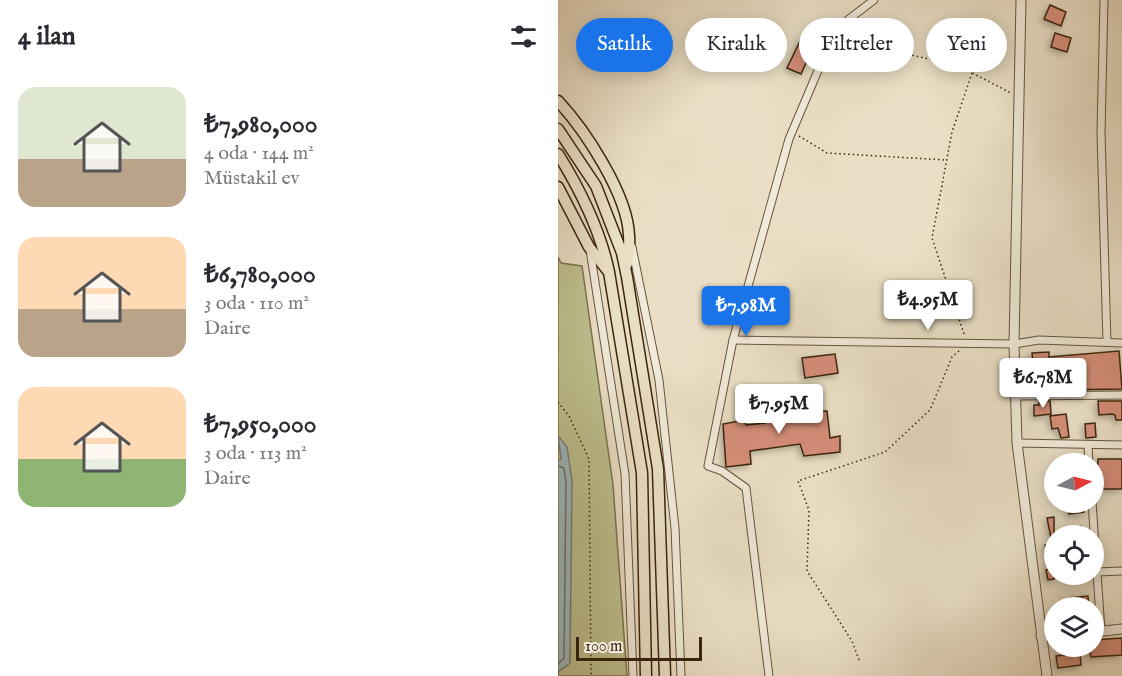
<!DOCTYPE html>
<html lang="tr">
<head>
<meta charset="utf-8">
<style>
	:root { --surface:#fff; --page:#f2f2f3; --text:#2b2b33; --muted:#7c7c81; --accent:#1a73e8 }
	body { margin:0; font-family:"IM FELL English",serif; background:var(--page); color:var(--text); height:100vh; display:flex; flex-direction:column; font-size:22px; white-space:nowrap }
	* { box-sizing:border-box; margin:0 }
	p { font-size:20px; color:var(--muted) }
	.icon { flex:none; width:33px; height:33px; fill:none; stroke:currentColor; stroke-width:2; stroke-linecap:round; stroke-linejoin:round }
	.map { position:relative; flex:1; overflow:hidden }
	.details { display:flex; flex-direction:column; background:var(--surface); width:558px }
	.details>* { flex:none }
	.guide { position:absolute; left:18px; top:18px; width:456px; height:54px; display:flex; gap:12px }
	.needle { width:39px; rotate:83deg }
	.controls { position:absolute; left:486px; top:453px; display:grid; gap:12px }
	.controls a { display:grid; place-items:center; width:60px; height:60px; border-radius:50%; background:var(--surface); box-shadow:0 3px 15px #0003; font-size:30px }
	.scale { position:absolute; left:18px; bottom:15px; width:126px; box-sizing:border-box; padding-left:6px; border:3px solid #3b260d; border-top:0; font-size:16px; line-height:21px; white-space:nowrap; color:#3b260d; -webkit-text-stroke:4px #f1eada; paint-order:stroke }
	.price { position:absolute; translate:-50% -51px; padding:0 14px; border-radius:6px; background:#fff; color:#222; font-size:20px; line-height:39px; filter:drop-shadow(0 2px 3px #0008) }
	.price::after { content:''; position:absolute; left:50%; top:36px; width:18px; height:14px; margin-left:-9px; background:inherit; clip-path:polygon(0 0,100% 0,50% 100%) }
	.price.selected { background:var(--accent); color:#fff }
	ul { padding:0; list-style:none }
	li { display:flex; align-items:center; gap:18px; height:150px; padding:0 18px }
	li span { display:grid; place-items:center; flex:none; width:168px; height:120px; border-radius:18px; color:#555 }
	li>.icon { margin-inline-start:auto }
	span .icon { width:72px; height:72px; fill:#fffc; stroke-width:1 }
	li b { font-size:26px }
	h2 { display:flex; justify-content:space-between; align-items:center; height:72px; padding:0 18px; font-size:26px }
	.chip { padding:0 21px; border-radius:27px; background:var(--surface); box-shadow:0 3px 15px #0003; font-size:21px; line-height:54px }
	.chip.selected { background:var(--accent); color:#fff }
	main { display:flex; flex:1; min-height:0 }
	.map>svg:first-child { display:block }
</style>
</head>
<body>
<main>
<section class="details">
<h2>4 ilan<svg class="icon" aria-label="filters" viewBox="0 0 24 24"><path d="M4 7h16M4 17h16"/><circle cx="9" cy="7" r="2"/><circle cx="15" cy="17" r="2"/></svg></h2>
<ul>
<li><span style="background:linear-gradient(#dfe7d0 60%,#b9a48a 0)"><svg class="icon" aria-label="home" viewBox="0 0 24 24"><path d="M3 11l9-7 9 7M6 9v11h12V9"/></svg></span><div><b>₺7,980,000</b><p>4 oda · 144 m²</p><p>Müstakil ev</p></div></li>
<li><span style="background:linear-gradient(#ffd9b3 60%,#b9a48a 0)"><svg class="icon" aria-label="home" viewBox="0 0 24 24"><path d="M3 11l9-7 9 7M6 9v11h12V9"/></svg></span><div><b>₺6,780,000</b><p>3 oda · 110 m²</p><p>Daire</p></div></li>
<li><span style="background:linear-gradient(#ffd9b3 60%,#8fb573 0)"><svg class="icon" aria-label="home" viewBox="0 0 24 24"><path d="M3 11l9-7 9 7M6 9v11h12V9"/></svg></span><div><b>₺7,950,000</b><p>3 oda · 113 m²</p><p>Daire</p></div></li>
</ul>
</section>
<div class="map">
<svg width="564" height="676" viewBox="0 0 564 676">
	<defs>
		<filter id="shadow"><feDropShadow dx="-2.5" dy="2.5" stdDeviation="3" flood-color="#0004"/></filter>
	</defs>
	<rect width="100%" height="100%" fill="#eadfc6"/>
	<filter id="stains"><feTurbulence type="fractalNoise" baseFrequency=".00333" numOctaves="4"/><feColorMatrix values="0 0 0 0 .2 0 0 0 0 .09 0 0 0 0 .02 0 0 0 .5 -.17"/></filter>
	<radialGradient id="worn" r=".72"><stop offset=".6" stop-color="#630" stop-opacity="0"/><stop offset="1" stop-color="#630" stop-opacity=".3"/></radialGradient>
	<!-- green -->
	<polygon fill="#bec090" stroke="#7c734e" stroke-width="1.5" points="0,257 3,263 24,266 55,485 69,676 0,676"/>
	<!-- water -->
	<polygon fill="#9dbabf" stroke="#767f78" stroke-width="1.5" points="0,436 9,447 14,481 12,663 0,672 0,461 3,459"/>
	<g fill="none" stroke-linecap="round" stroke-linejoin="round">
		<!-- shore -->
		<polyline stroke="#6c7066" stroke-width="1.5" points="0,466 6,468 8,482 6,658 0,664"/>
	</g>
	<!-- building -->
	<g fill="#d58e79" stroke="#3b260d" stroke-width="1.5" filter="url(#shadow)">
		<polygon points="492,5 508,12 503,26 486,19"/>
		<polygon points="497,33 513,38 509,52 493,47"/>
		<polygon points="244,37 252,41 249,51 253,52 243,74 229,68"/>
		<polygon points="31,48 41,50 37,64 28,60"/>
		<polygon points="561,351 564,389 494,390 492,371 476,372 474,353 491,352 491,357"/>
		<polygon points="277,354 280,373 247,378 244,358"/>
		<polygon points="481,401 492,401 493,414 476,416 476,405 481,405"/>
		<polygon points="540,401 564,401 564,420 558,420 557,415 554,414 541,415"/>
		<polygon points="232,407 235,419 247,412 269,411 272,438 282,436 282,452 246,456 242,444 192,451 193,464 168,467 165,424 186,420 188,425 207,423 205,414 214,409"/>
		<polygon points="508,414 511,437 503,438 500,428 494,429 492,416"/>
		<polygon points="537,423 538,437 528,438 527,424"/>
		<polygon points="540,459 564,459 564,489 539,489"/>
		<polygon points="524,502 526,512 511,514 510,504"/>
		<polygon points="496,517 496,538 493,538 489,518"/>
		<polygon points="523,526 524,536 509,536 508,528"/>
		<polygon points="496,543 496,579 490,580 488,570 492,569 487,545"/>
		<polygon points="530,596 531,608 513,608 511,598"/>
		<polygon points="564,638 564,655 533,657 531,646 536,646 536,640"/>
		<polygon points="522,653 523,665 500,668 498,656"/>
	</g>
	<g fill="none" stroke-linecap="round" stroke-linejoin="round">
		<defs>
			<g id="minor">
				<polyline points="546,0 543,133 549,342"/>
				<polyline points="74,247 101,380 117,528 123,676"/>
				<polyline points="32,250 67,474 75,676"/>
				<polyline points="175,340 456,344 481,340 564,343"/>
				<polyline points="457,396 564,395"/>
				<polyline points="459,443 564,445"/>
				<polyline points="530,445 531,464"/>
				<polyline points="534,502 543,631"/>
				<polyline points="539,572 564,571"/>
				<polyline points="211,676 188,488 164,471 150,466 175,340 231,139 270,47 291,19 316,0"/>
			</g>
			<g id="tertiary">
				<polyline points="463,0 456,344 459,443 489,676"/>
				<polyline points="536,632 564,629"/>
				<polyline points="483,636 496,635"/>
			</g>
			<g id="primary">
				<path d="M 0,101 C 27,130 70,195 71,236 C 72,246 70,255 69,264"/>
				<polyline points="0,129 38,186 64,253 69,277 100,469 107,676"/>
				<path d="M 0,154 C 23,191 42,229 51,272 L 84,473 L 88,676"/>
				<polyline points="0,187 31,247 50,271"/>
			</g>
		</defs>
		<!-- minor casing -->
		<use href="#minor" stroke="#67543b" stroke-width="9"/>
		<!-- tertiary casing -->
		<use href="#tertiary" stroke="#67543b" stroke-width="11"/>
		<!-- primary casing -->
		<use href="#primary" stroke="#3b260d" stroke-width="13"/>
		<!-- path -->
		<g stroke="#3b260d" stroke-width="1.5" stroke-dasharray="1.5 3" stroke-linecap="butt">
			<polyline points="284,40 399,65 453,93"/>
			<polyline points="241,136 269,153 388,160"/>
			<polyline points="406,334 374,238 394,132 414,73"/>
			<polyline points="0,402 11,416 31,459 33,676"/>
			<polyline points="301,660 294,641 249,571 251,510 240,481 327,452 372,410 394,357 402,350"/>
		</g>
		<!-- minor -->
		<use href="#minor" stroke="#f1eada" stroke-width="7"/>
		<!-- tertiary -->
		<use href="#tertiary" stroke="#f1eada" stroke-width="9"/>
		<!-- primary -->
		<use href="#primary" stroke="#eadfc6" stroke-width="10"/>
	</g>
	<rect width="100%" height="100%" filter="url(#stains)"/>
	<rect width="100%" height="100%" fill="url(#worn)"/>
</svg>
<div class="controls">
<a><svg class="needle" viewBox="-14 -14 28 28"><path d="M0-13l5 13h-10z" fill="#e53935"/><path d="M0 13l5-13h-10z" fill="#7c7c81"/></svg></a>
<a><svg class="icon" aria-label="locate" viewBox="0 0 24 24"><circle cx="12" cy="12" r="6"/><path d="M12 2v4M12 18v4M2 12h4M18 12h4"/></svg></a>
<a><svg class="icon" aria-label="layers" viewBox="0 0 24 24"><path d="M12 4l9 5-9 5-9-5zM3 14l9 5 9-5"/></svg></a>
</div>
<div class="scale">100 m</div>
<b class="price" style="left:370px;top:331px">₺4.95M</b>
<b class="price selected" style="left:188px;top:337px">₺7.98M</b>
<b class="price" style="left:485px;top:409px">₺6.78M</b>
<b class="price" style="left:221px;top:435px">₺7.95M</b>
<div class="guide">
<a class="chip selected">Satılık</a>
<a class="chip">Kiralık</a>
<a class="chip">Filtreler</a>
<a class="chip">Yeni</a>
</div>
</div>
</main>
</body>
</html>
